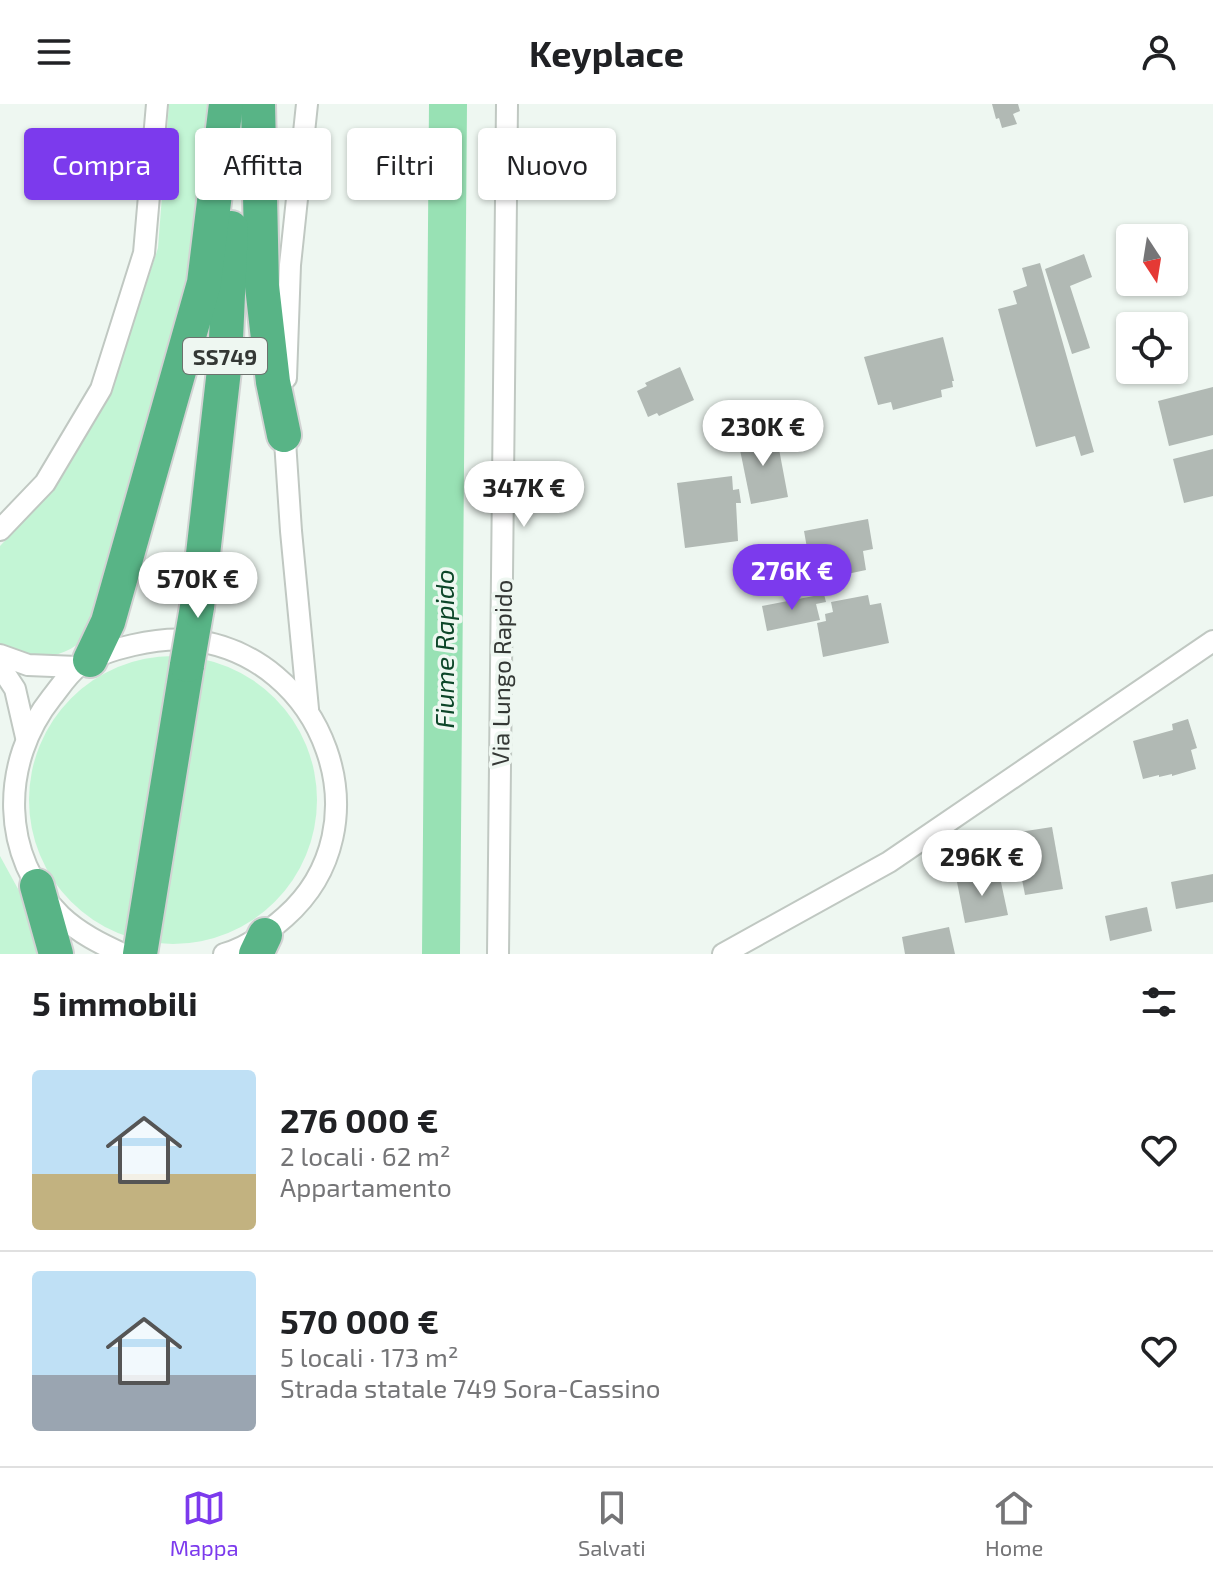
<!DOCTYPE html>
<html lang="it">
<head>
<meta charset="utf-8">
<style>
	:root { --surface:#fff; --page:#f6f6f6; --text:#202124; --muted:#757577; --line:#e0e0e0; --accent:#7c3aed }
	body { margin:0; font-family:"Exo 2",sans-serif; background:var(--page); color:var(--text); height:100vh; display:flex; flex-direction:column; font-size:30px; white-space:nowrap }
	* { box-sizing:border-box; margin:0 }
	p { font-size:26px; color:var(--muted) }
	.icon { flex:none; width:44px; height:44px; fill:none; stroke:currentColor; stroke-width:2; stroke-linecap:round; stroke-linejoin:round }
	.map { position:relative; height:850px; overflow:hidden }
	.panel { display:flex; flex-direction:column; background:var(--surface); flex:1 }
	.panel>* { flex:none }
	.hud { position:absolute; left:24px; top:24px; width:800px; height:72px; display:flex; gap:16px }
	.needle { width:52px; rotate:168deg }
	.buttons { position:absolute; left:1116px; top:120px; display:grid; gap:16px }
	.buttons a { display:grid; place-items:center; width:72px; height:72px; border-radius:8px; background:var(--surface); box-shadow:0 2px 6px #0004; font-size:40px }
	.price { position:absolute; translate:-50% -68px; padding:0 18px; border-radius:28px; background:#fff; color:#222; font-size:26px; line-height:52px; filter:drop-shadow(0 2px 4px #0008) }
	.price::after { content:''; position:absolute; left:50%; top:48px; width:24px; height:18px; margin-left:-12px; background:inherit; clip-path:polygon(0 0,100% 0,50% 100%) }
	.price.on { background:var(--accent); color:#fff }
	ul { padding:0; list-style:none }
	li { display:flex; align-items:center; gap:24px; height:200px; padding:0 32px }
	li+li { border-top:2px solid var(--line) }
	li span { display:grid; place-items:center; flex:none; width:224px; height:160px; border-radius:8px; color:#555 }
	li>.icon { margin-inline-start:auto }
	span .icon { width:96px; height:96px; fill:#fffc; stroke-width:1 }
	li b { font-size:34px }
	h2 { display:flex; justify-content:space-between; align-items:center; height:96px; padding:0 32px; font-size:34px }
	.pill { padding:0 28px; border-radius:8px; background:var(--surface); box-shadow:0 2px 6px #0004; font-size:28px; line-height:72px }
	.pill.on { background:var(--accent); color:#fff }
	header { display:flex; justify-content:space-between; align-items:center; height:104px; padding:0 32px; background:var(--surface); font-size:36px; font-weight:700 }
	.dock { display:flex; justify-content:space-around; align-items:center; height:112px; border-top:2px solid var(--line); background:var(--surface); font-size:22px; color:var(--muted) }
	.dock a { display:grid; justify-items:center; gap:4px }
	.dock .on { color:var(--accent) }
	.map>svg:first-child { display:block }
</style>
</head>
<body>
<header><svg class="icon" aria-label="menu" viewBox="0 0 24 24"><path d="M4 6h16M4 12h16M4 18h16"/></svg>Keyplace<svg class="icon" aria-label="person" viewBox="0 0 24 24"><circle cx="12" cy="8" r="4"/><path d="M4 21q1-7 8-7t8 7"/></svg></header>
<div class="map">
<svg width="1213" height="850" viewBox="0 0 1213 850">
	<rect width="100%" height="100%" fill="#eef7f1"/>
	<!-- green -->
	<g fill="#c3f5d5">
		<path d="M 169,0 L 207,0 L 192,166 L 88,532 C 61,557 32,559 0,540 L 0,442 L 50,390 L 66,367 L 97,306 L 142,193 L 158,144 Z"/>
		<circle cx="173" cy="696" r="144"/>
		<polygon points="0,752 41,827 44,850 0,850"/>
	</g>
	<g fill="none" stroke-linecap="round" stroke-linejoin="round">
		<!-- river -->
		<polyline stroke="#98e1b4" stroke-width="38" points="441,850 448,0"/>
	</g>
	<!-- building -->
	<g fill="#b1b9b4">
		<polygon points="992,0 1018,0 1020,7 1013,10 1017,20 1002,24 999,14 996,15"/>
		<polygon points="1084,150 1092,173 1070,182 1090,244 1072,250 1045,165"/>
		<polygon points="1040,159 1094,348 1081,352 1075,332 1036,343 998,205 1017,200 1013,187 1027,182 1022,164"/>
		<polygon points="943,233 954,277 952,277 953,283 941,286 942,293 893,306 891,298 878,301 864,253"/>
		<polygon points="680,263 694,296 659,312 657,309 648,313 637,287 647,282 645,279"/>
		<polygon points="1213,283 1213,331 1169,342 1158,297"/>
		<polygon points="776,329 788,393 751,400 738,336"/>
		<polygon points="1213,345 1213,392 1184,399 1173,355"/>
		<polygon points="732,372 733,386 739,385 741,399 736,399 738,437 685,444 677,379"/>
		<polygon points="868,415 873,445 863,447 866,466 819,476 813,443 807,444 804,427"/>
		<polygon points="824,490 826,498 816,500 820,516 767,527 762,502"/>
		<polygon points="868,491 870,501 881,499 889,539 823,553 817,519 826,517 825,510 833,508 831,498"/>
		<polygon points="1188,615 1197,644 1191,646 1196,665 1172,672 1172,670 1159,673 1159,671 1143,675 1133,637 1173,626 1172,620"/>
		<polygon points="1052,723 1063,785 1025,791 1013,729"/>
		<polygon points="999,769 1008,811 965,819 957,778"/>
		<polygon points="1213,770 1213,798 1176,805 1171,778"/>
		<polygon points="1147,803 1152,827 1110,837 1105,812"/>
		<polygon points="949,823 955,850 905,850 902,833"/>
	</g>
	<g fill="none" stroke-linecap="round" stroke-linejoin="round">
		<defs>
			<g id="minor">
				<polyline points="286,274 290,161 307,0"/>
				<polyline points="284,322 291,427 308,605"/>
				<polyline points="0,426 45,379 101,285 144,149 157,0"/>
				<polyline points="0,551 28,561 77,563"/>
				<polyline points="0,562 15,585 26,633"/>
				<path d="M 123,850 C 101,840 79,829 61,812 C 0,753 0,658 52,593 C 60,583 69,569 79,562 C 106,544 159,533 190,536 C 324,550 388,722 285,813 C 267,829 247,844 224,850"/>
				<polyline points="498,850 507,0"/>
				<polyline points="723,850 889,758 1213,537"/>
			</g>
			<g id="trunk">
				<polyline points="258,0 262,182 273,278 284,331"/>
				<polyline points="197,503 225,257 231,124"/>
				<polyline points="90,556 108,518 204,179 226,0"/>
				<polyline points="37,782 56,850"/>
				<polyline points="140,850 187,561"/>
				<polyline points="256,850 265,831"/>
			</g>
		</defs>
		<!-- minor casing -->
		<use href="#minor" stroke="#c0c8c2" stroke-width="24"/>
		<!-- trunk casing -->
		<use href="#trunk" stroke="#d2d3d3" stroke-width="38"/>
		<!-- minor -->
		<use href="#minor" stroke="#fff" stroke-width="20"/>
		<!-- trunk -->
		<use href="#trunk" stroke="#58b486" stroke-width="34"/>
		<defs>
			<polyline id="trunk-bridge" points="187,561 197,503"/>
		</defs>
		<!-- trunk-bridge casing -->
		<use href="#trunk-bridge" stroke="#d2d3d3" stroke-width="38" stroke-linecap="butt"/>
		<!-- trunk-bridge -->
		<use href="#trunk-bridge" stroke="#58b486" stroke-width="34"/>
	</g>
	<g text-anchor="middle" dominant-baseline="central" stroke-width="7" stroke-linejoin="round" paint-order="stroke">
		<!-- shield labels -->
		<rect fill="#eef7f1" stroke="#6c716d" stroke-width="2" x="183" y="234" width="84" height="36" rx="6"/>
		<g font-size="22" font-weight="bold" fill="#343835">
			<text x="225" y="252">SS749</text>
		</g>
		<!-- street labels -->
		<g font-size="24" fill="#343835" stroke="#eef7f1">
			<text transform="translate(501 569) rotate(-89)">Via Lungo Rapido</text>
		</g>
		<!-- water labels -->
		<g font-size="26" font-style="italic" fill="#0d4629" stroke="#eef7f1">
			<text transform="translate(443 545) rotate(-90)">Fiume Rapido</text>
		</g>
	</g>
</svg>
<div class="buttons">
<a><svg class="needle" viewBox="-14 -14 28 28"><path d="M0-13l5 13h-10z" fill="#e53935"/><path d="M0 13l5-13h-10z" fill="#757577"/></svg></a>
<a><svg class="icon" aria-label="locate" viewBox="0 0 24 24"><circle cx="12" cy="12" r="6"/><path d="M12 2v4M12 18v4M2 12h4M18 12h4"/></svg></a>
</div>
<b class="price" style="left:763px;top:364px">230K €</b>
<b class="price" style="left:524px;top:425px">347K €</b>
<b class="price on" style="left:792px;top:508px">276K €</b>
<b class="price" style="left:198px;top:516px">570K €</b>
<b class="price" style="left:982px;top:794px">296K €</b>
<div class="hud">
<a class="pill on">Compra</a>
<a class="pill">Affitta</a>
<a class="pill">Filtri</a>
<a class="pill">Nuovo</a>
</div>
</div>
<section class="panel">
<h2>5 immobili<svg class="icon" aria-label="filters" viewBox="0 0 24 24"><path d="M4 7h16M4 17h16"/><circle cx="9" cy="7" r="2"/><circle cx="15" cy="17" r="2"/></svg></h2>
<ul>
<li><span style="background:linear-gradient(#bfe0f5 65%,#c2b280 0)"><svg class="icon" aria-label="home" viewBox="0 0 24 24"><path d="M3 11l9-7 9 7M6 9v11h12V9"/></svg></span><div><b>276 000 €</b><p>2 locali · 62 m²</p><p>Appartamento</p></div><svg class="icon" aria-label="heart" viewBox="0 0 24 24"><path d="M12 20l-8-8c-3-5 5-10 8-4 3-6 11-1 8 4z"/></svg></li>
<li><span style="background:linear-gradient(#bfe0f5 65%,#9aa5b1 0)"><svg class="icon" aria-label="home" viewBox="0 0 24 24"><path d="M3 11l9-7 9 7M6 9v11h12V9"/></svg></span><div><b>570 000 €</b><p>5 locali · 173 m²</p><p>Strada statale 749 Sora-Cassino</p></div><svg class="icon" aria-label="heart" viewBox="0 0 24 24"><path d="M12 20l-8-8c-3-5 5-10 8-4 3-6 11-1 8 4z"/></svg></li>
</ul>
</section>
<nav class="dock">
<a class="on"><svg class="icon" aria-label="map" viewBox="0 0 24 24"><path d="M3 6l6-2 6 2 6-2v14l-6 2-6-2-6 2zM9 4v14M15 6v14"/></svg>Mappa</a>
<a><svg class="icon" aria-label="saved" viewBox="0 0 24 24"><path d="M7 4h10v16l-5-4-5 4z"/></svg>Salvati</a>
<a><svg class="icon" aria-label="home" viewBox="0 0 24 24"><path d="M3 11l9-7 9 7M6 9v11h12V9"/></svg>Home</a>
</nav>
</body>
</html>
